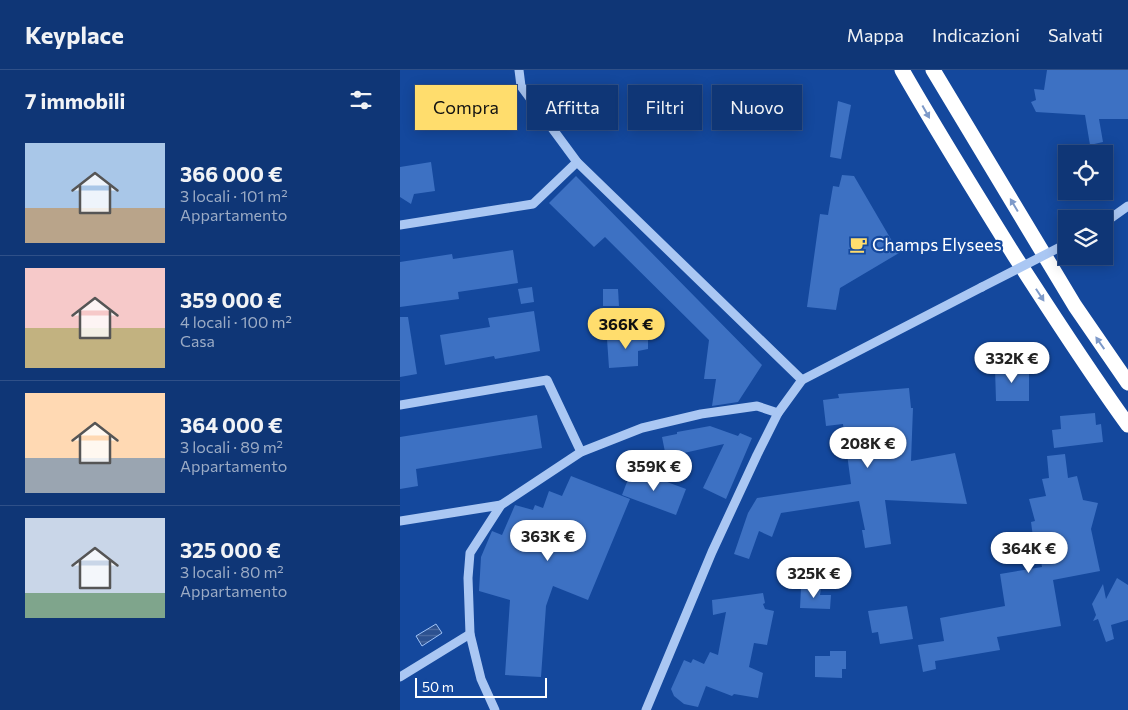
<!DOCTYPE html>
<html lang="it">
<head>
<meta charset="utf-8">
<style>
	:root { --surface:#0f3676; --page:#1d417e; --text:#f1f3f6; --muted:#9babc5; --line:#2f5088; --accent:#ffdd6d }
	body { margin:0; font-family:Commissioner,sans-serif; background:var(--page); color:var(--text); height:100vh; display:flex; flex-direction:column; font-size:19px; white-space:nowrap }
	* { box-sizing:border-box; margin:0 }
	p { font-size:16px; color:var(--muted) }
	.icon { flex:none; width:28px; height:28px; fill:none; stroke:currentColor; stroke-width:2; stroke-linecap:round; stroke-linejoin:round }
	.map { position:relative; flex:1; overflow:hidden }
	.side { display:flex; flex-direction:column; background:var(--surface); width:400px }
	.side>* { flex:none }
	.guide { position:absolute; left:15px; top:15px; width:475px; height:45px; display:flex; gap:10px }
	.buttons { position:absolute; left:658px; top:75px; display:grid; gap:10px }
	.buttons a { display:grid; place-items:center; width:55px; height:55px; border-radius:0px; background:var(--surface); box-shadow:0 2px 12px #0003,0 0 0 1px var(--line); font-size:25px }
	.scale { position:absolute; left:15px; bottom:12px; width:132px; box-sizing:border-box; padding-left:5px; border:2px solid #fff; border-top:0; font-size:14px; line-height:18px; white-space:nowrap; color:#fff; -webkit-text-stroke:4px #14489d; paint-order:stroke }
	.price { position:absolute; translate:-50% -42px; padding:0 11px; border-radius:18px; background:#fff; color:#222; font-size:16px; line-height:32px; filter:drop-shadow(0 1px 2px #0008) }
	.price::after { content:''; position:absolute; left:50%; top:30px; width:15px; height:11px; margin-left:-8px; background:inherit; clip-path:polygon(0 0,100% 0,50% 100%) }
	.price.selected { background:var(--accent); color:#111 }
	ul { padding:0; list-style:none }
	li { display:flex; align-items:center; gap:15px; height:125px; padding:0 25px }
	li+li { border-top:1px solid var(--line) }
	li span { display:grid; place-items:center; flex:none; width:140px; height:100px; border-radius:0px; color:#555 }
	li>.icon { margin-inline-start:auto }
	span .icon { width:60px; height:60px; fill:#fffc; stroke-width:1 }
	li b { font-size:21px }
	h2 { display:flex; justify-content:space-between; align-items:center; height:60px; padding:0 25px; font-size:21px }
	.chip { padding:0 18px; border-radius:0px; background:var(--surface); box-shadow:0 2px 12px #0003,0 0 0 1px var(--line); font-size:18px; line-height:45px }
	.chip.selected { background:var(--accent); color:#111 }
	header { display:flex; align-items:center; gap:30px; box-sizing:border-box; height:70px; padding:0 25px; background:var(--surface); border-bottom:1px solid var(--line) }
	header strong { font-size:24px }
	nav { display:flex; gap:28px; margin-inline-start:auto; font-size:18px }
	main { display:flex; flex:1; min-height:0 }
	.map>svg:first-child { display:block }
</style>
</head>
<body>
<header>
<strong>Keyplace</strong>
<nav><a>Mappa</a><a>Indicazioni</a><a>Salvati</a></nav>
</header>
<main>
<section class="side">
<h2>7 immobili<svg class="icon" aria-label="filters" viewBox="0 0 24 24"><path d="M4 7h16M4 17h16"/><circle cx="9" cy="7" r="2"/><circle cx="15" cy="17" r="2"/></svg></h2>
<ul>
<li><span style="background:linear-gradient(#a9c7e8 65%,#b9a48a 0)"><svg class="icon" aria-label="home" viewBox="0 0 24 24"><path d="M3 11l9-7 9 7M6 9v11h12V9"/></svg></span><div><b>366 000 €</b><p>3 locali · 101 m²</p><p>Appartamento</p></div></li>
<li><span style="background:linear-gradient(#f6c9c9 60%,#c2b280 0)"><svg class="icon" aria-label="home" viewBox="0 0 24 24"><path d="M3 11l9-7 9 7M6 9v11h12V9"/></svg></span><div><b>359 000 €</b><p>4 locali · 100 m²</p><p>Casa</p></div></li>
<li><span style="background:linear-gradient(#ffd9b3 65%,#9aa5b1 0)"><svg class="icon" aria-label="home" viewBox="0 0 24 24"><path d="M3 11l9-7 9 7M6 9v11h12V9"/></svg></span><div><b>364 000 €</b><p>3 locali · 89 m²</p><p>Appartamento</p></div></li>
<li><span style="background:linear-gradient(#c9d6e8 75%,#7fa58c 0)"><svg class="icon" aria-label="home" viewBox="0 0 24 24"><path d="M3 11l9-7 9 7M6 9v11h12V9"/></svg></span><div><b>325 000 €</b><p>3 locali · 80 m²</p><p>Appartamento</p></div></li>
</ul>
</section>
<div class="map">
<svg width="728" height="640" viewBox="0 0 728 640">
	<defs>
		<pattern id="water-rules" width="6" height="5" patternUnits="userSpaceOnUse" patternTransform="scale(1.25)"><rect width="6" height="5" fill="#2c5190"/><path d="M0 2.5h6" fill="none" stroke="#4c6ba1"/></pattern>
	</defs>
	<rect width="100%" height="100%" fill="#14489d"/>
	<!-- water -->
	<polygon fill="url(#water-rules)" stroke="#9dc1f6" points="36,554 42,563 22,576 16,566"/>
	<!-- building -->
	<g fill="#3d71c3">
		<polygon points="647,0 728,0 728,49 699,49 703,72 690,75 685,45 636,42 631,32 636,30 634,19 644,20"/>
		<polygon points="438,31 451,35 441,89 430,87"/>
		<polygon points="31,92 35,121 14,124 11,134 0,127 0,97"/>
		<polygon points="442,105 454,106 499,183 440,218 436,240 407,237 420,144 428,145 433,116 439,117"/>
		<polygon points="176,106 362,295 338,332 312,336 316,309 304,309 309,270 205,167 194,177 149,133"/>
		<polygon points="113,180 118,213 58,222 59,229 0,237 0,192 52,184 53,189"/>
		<polygon points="132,217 134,232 121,234 118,219"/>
		<polygon points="203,219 218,219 219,236 203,236"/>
		<polygon points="134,241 140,281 95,289 94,286 45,295 40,265 90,257 88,248"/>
		<polygon points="0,247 8,247 17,304 0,307"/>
		<polygon points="248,264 248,279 238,281 238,296 209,298 207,269"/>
		<polygon points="629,297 629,331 596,331 595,298"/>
		<polygon points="509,318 511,338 513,338 511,391 555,383 567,434 485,430 491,474 465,478 462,460 465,460 459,431 381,443 372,467 359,461 349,489 334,484 348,443 357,428 451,414 443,354 426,356 423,330 439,328 438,324"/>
		<polygon points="695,343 696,355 701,354 703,372 654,378 652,360 661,359 660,346"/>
		<polygon points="137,345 142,378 16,399 18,416 0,419 0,367"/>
		<polygon points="310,356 338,366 340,363 352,368 326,429 303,418 324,374 266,387 262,367 277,364 277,362"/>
		<polygon points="665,384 668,408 677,406 683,430 698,433 691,459 700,501 653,510 661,556 597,567 600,580 535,591 536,599 523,602 518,575 544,571 540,548 605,536 600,504 642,497 637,466 633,467 631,452 635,451 629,429 646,426 642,409 649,408 647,386"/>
		<polygon points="232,399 286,419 276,445 222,425"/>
		<polygon points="171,406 230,429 188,530 153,516 146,536 141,607 105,605 110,530 79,521 81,487 92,461 102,465 115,435 133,440 135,435 143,438 149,421 162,426"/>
		<polygon points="717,508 728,515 728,550 711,555 714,569 706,572 698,549 693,551 696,545 692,534 703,514 706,529"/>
		<polygon points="401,518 421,519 420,525 431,525 430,539 400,538"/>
		<polygon points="363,523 365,533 363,534 365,539 374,541 367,575 354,573 349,597 363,603 358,628 334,624 332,626 306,616 298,637 284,634 274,626 271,619 284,590 291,593 293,589 304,594 310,582 318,585 326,542 313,545 312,530"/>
		<polygon points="507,536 513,569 480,574 478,562 472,563 468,541"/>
		<polygon points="430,581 446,581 446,599 442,599 442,608 415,607 415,586 430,586"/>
	</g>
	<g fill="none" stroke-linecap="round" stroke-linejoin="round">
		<!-- minor -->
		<g stroke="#aac7f3" stroke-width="9">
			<polyline points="119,0 121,16 177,92 402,310"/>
			<polyline points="704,153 728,136"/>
			<polyline points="0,155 133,134 177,92"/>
			<polyline points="0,335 147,310 181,382"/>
			<polyline points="0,451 101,435"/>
			<polyline points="0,607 70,564"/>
			<polyline points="95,640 81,609 70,564 68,508 70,483 101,435 181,382 242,358 301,344 357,336 378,343"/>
			<polyline points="246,640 312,482 357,385 378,343 402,310 582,217"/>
		</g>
		<!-- highway -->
		<g stroke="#fff" stroke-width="15">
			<path d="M 502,0 C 538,63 576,124 614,185 C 651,242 688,300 728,355"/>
			<polyline points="533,0 675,236 728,313"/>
		</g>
		<!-- minor-bridge -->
		<polyline stroke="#aac7f3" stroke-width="9" points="582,217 666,174"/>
	</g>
	<!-- one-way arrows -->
	<defs><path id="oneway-solid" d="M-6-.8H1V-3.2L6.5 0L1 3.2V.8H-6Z" transform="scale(1.25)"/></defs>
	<g fill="#7e9ac9">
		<use href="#oneway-solid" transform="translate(526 42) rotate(61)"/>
		<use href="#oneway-solid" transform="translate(614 135) rotate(-121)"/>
		<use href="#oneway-solid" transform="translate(640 225) rotate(57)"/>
		<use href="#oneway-solid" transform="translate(700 273) rotate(-125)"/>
	</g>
	<!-- icons -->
	<defs>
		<symbol id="cafe-bare" viewBox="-9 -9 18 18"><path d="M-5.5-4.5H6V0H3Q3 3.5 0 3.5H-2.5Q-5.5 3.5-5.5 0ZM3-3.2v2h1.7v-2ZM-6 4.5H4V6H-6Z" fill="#ffdd6d" stroke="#14489d" stroke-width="2.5" paint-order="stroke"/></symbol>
	</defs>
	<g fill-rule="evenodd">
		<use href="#cafe-bare" x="446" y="162" width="25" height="25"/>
	</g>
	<g text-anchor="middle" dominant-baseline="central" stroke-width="4.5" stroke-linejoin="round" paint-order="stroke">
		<!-- poi labels -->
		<g font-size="18" fill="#fff" stroke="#14489d" text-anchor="start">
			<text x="472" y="174">Champs Elysees</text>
		</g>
	</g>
</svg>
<div class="buttons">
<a><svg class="icon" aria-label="locate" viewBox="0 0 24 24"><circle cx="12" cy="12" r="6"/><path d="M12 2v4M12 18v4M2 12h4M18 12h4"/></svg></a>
<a><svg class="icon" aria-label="layers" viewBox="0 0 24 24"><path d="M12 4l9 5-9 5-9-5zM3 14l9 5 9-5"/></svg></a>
</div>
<div class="scale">50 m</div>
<b class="price selected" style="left:226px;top:280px">366K €</b>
<b class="price" style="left:612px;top:314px">332K €</b>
<b class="price" style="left:468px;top:399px">208K €</b>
<b class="price" style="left:254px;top:422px">359K €</b>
<b class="price" style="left:148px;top:492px">363K €</b>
<b class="price" style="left:629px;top:504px">364K €</b>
<b class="price" style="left:414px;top:529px">325K €</b>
<div class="guide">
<a class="chip selected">Compra</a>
<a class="chip">Affitta</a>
<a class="chip">Filtri</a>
<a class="chip">Nuovo</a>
</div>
</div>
</main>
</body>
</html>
